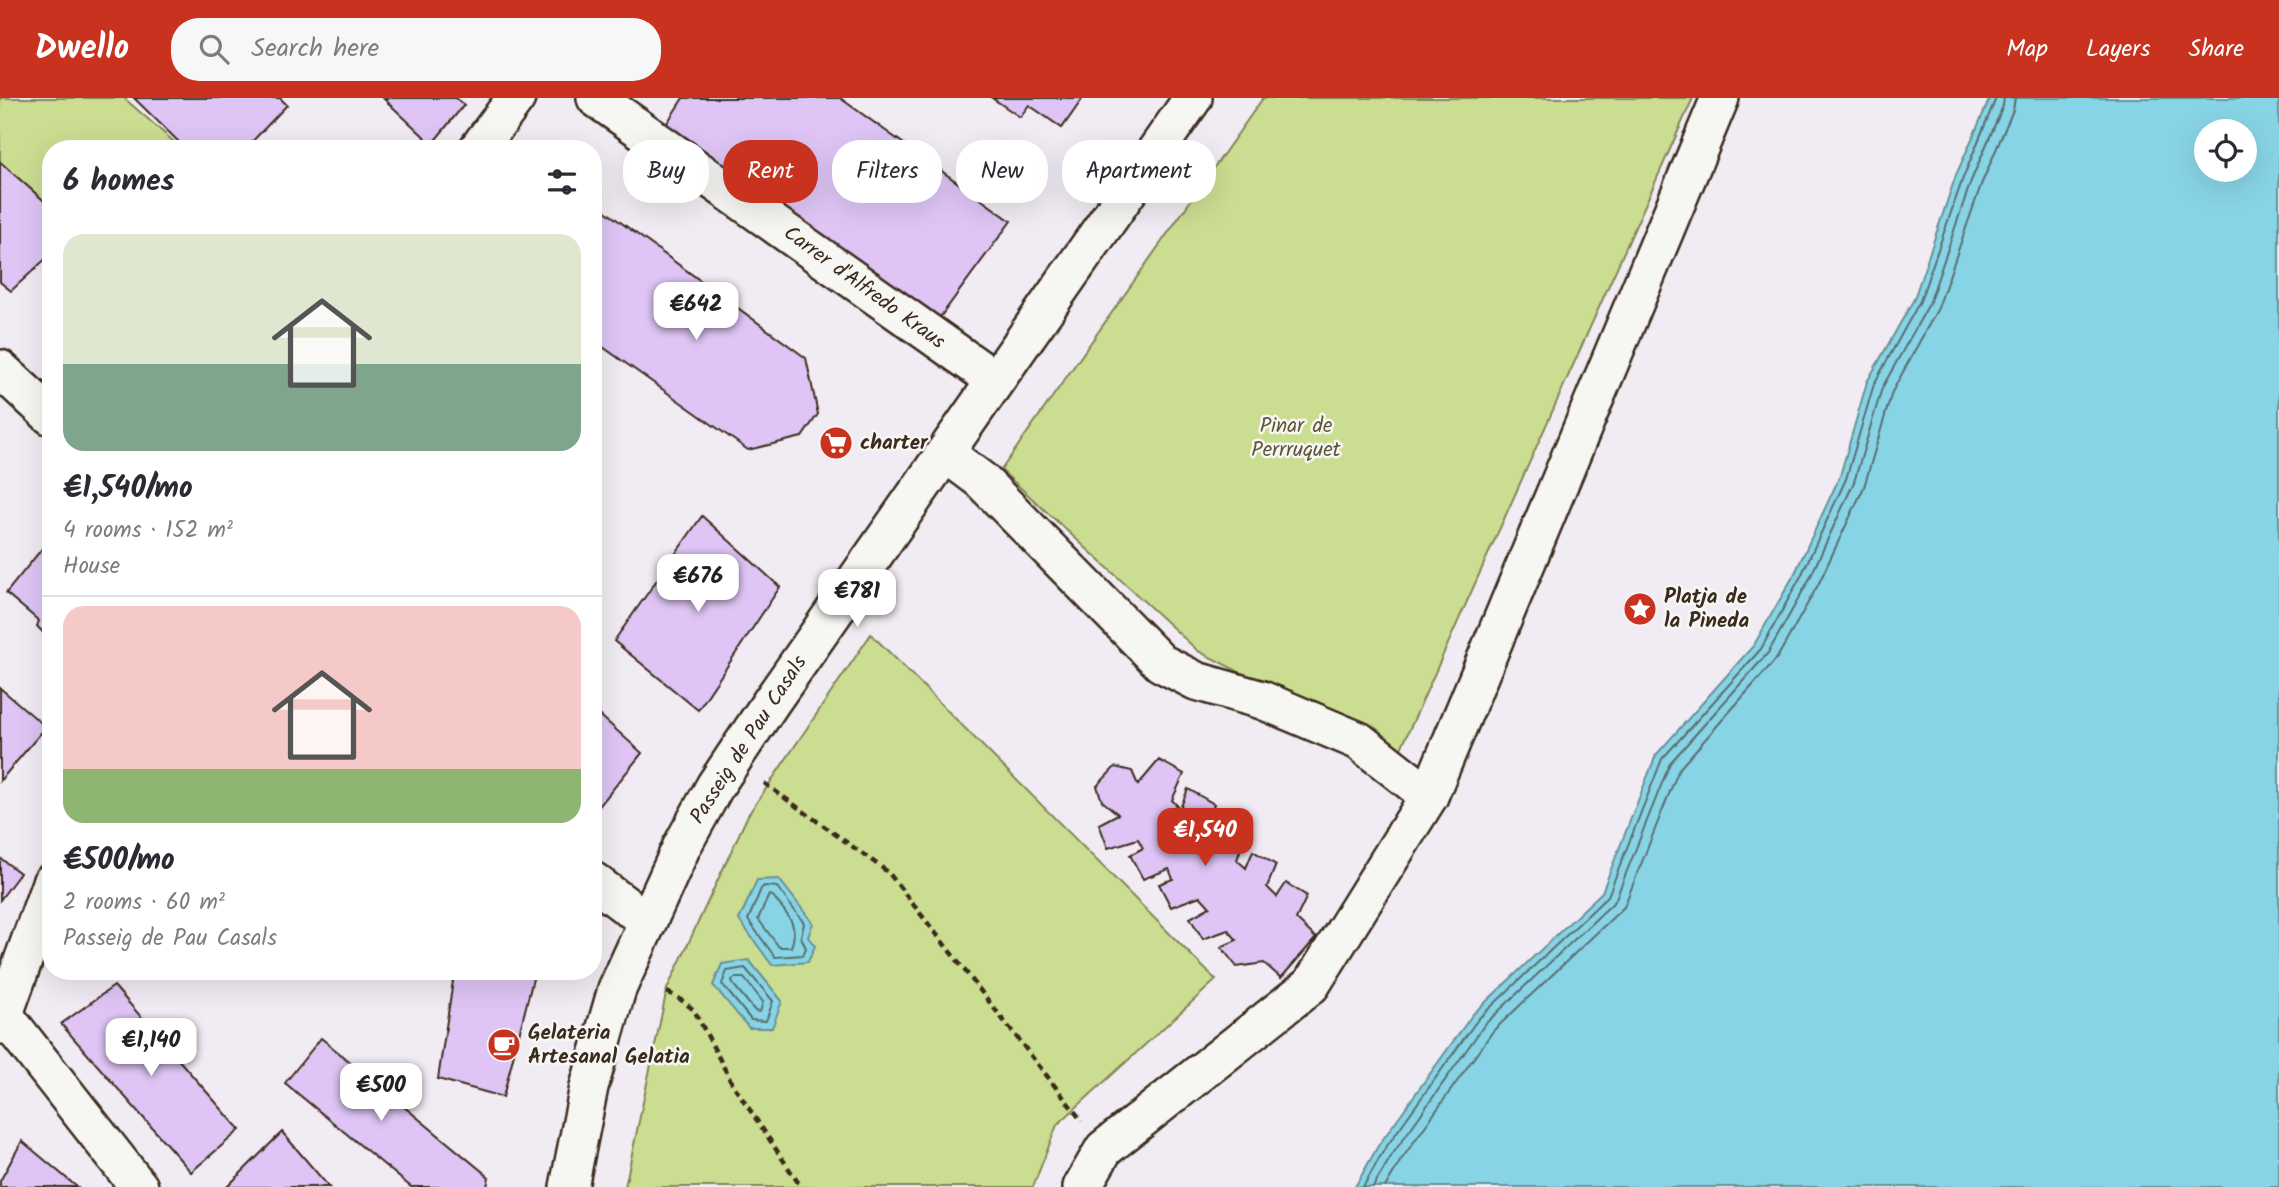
<!DOCTYPE html>
<html lang="en">
<head>
<meta charset="utf-8">
<style>
	:root { --surface:#fff; --page:#f7f7f7; --text:#2b2b33; --muted:#7c7c81; --line:#e1e1e2; --accent:#c8321e }
	body { margin:0; font-family:Kalam,sans-serif; background:var(--page); color:var(--text); height:100vh; display:flex; flex-direction:column; font-size:26px; white-space:nowrap }
	* { box-sizing:border-box; margin:0 }
	p { font-size:23px; color:var(--muted) }
	.icon { flex:none; width:38px; height:38px; fill:none; stroke:currentColor; stroke-width:2; stroke-linecap:round; stroke-linejoin:round }
	.map { position:relative; flex:1; overflow:hidden }
	.panel { position:absolute; left:42px; top:42px; width:560px; height:840px; display:flex; flex-direction:column; background:var(--surface); border-radius:28px; box-shadow:0 7px 28px #0002 }
	.panel>* { flex:none }
	.hud { position:absolute; left:623px; top:42px; width:665px; height:63px; display:flex; gap:14px }
	.controls { position:absolute; left:2194px; top:21px; display:grid; gap:14px }
	.controls a { display:grid; place-items:center; width:63px; height:63px; border-radius:50%; background:var(--surface); box-shadow:0 7px 28px #0002; font-size:35px }
	.price { position:absolute; translate:-50% -60px; padding:0 16px; border-radius:14px; background:#fff; color:#222; font-size:23px; line-height:46px; filter:drop-shadow(0 2px 4px #0008) }
	.price::after { content:''; position:absolute; left:50%; top:42px; width:21px; height:16px; margin-left:-10px; background:inherit; clip-path:polygon(0 0,100% 0,50% 100%) }
	.price.on { background:var(--accent); color:#fff }
	ul { padding:0; list-style:none }
	li { display:grid; align-content:center; gap:14px; height:371px; padding:0 21px }
	li+li { border-top:2px solid var(--line) }
	li span { display:grid; place-items:center; height:217px; border-radius:21px; color:#555 }
	li>.icon { margin-inline-start:auto }
	span .icon { width:126px; height:126px; fill:#fffc; stroke-width:1 }
	li b { font-size:30px }
	h2 { display:flex; justify-content:space-between; align-items:center; height:84px; padding:0 21px; font-size:30px }
	.pill { padding:0 24px; border-radius:28px; background:var(--surface); box-shadow:0 7px 28px #0002; font-size:24px; line-height:63px }
	.pill.on { background:var(--accent); color:#fff }
	header { display:flex; align-items:center; gap:42px; box-sizing:border-box; height:98px; padding:0 35px; background:var(--accent); color:#fff }
	header strong { font-size:33px }
	nav { display:flex; gap:38px; margin-inline-start:auto; font-size:24px }
	.search { width:490px; height:63px; background:var(--page); display:flex; align-items:center; gap:18px; box-sizing:border-box; padding:0 24px; border-radius:28px; color:var(--muted); font-size:26px }
	.map>svg:first-child { display:block }
</style>
</head>
<body>
<header>
<strong>Dwello</strong>
<div class="search"><svg class="icon" aria-label="search" viewBox="0 0 24 24"><circle cx="10" cy="10" r="6"/><path d="M15 15l6 6"/></svg>Search here</div>
<nav><a>Map</a><a>Layers</a><a>Share</a></nav>
</header>
<div class="map">
<svg width="2279" height="1089" viewBox="0 0 2279 1089">
	<rect width="100%" height="100%" fill="#f1ecf3"/>
	<filter id="ink" filterUnits="userSpaceOnUse"><feTurbulence type="fractalNoise" baseFrequency=".0143" numOctaves="2"/><feDisplacementMap in="SourceGraphic" scale="14" xChannelSelector="R" yChannelSelector="G"/><feConvolveMatrix kernelMatrix="1 2 1 2 8 2 1 2 1" color-interpolation-filters="sRGB"/></filter>
	<g filter="url(#ink)">
		<!-- green -->
		<g fill="#cbdd91" stroke="#838458" stroke-width="2">
			<polygon points="0,0 124,0 182,51 51,51 51,109 0,64"/>
			<polygon points="1263,0 1693,0 1399,655 1198,553 1001,372"/>
			<polygon points="871,536 1216,882 1057,1027 1033,1089 625,1089 667,891 748,717"/>
		</g>
		<!-- water -->
		<g fill="#87d4e6" stroke="#699096" stroke-width="2" fill-rule="evenodd">
			<path d="M 1990,0 L 2279,0 L 2279,1089 L 1355,1089 L 1378,1048 L 1473,916 L 1602,794 L 1656,657 L 1754,547 L 1795,475 L 1840,378 L 1867,284 L 1914,201 L 1956,77 ZM 2245,33 L 2245,72 L 2207,72 L 2207,33 Z"/>
			<polygon points="779,781 813,825 808,839 815,848 808,864 772,867 739,822 757,782"/>
			<polygon points="749,862 782,903 772,930 749,930 713,887 722,866"/>
		</g>
		<g fill="none" stroke-linecap="round" stroke-linejoin="round">
			<!-- shore -->
			<g stroke="#596e6e" stroke-width="2">
				<polygon points="764,788 777,789 804,825 801,839 806,850 803,857 775,859 748,822 761,791"/>
				<path d="M 769,797 L 773,798 C 786,816 800,826 791,849 L 779,849 L 758,821 Z"/>
				<polygon points="745,870 773,903 766,923 751,922 722,886 727,873"/>
				<polygon points="735,880 744,880 763,904 760,914 755,913 733,886 732,882"/>
				<polyline points="1363,1089 1384,1052 1478,921 1608,798 1662,661 1761,551 1801,478 1846,381 1874,286 1920,203 1963,80 1996,0"/>
				<polyline points="1373,1089 1392,1057 1485,926 1615,803 1670,665 1768,555 1809,482 1854,384 1882,290 1929,206 1971,83 2003,8 2004,0"/>
				<polyline points="1385,1089 1401,1062 1493,933 1624,809 1679,671 1777,560 1818,487 1864,389 1892,294 1938,210 1981,87 2013,12 2015,0"/>
			</g>
		</g>
		<!-- building -->
		<g fill="#dec5f5" stroke="#3b2a1e" stroke-width="2">
			<polygon points="134,0 280,0 287,7 245,51 186,51"/>
			<polygon points="383,0 456,0 464,7 432,46"/>
			<polygon points="683,0 840,0 1011,123 935,226 662,33"/>
			<polygon points="992,0 1083,0 1062,30 1029,7 1020,19"/>
			<polygon points="0,64 51,109 51,156 11,193 0,184"/>
			<polygon points="593,104 806,260 818,316 802,339 748,352 593,242"/>
			<polygon points="702,418 780,489 698,612 614,543"/>
			<polygon points="44,448 51,453 51,557 43,550 49,541 37,528 39,523 6,495"/>
			<polygon points="0,590 46,629 0,683"/>
			<polygon points="593,611 642,655 593,716"/>
			<polygon points="1159,662 1184,676 1172,702 1180,711 1188,691 1214,706 1204,733 1213,741 1220,722 1246,735 1237,762 1246,770 1253,753 1276,767 1267,789 1277,799 1286,785 1307,798 1296,821 1316,840 1281,880 1264,865 1237,869 1221,849 1237,842 1228,832 1203,841 1190,820 1210,809 1200,798 1171,809 1159,786 1173,781 1169,771 1143,781 1130,757 1143,750 1138,741 1108,750 1099,726 1118,716 1102,703 1097,688 1115,669 1132,673 1138,687"/>
			<polygon points="0,760 20,775 0,802"/>
			<polygon points="438,873 535,873 503,999 438,981 453,883"/>
			<polygon points="114,888 240,1032 191,1074 61,926"/>
			<polygon points="321,940 489,1079 487,1089 411,1089 285,985"/>
			<polygon points="282,1034 329,1089 227,1089"/>
			<polygon points="22,1043 77,1089 0,1089 0,1083"/>
		</g>
		<g fill="none" stroke-linecap="round" stroke-linejoin="round">
			<defs>
				<g id="minor">
					<polyline points="596,0 995,282"/>
					<polyline points="478,51 516,0"/>
					<polyline points="0,271 51,318"/>
					<polyline points="945,355 981,382 1161,565 1196,583 1262,602 1359,643 1429,698"/>
					<polyline points="593,783 629,810 648,820"/>
					<polyline points="0,912 139,1089"/>
					<polyline points="0,927 51,785"/>
					<polyline points="569,1089 589,989 617,891 682,748 715,688 771,604 1193,0"/>
					<polyline points="1082,1089 1104,1051 1311,887 1429,698 1720,0"/>
				</g>
			</defs>
			<!-- minor casing -->
			<use href="#minor" stroke="#3b2a1e" stroke-width="42"/>
			<!-- path -->
			<g stroke="#3b2a1e" stroke-width="4.5" stroke-dasharray="7 5" stroke-linecap="butt">
				<polyline points="764,685 888,774 1082,1023"/>
				<polyline points="667,894 680,901 694,912 732,985 801,1089"/>
			</g>
			<!-- minor -->
			<use href="#minor" stroke="#f6f6f2" stroke-width="37"/>
		</g>
	</g>
	<!-- icons -->
	<defs>
		<symbol id="supermarket-disc" viewBox="-11 -11 22 22"><circle r="9.5" fill="#c8321e" stroke="#f6f6f2"/><path d="M-6-5.5h2.5l.6 2H6L4.5 2H-2.5L-4.4-4H-6ZM-1.5 3.2a1.3 1.3 0 1 0 .1 0ZM3 3.2a1.3 1.3 0 1 0 .1 0Z" fill="#fff"/></symbol>
		<symbol id="sight-disc" viewBox="-11 -11 22 22"><circle r="9.5" fill="#c8321e" stroke="#f6f6f2"/><path d="M0-6L1.8-2.2L6-1.7L2.9 1.2L3.7 5.4L0 3.3L-3.7 5.4L-2.9 1.2L-6-1.7L-1.8-2.2Z" fill="#fff"/></symbol>
		<symbol id="cafe-disc" viewBox="-11 -11 22 22"><circle r="9.5" fill="#c8321e" stroke="#f6f6f2"/><path d="M-5.5-4.5H6V0H3Q3 3.5 0 3.5H-2.5Q-5.5 3.5-5.5 0ZM3-3.2v2h1.7v-2ZM-6 4.5H4V6H-6Z" fill="#fff"/></symbol>
	</defs>
	<g fill-rule="evenodd">
		<use href="#supermarket-disc" x="817" y="326" width="38" height="38"/>
		<use href="#sight-disc" x="1621" y="492" width="38" height="38"/>
		<use href="#cafe-disc" x="485" y="928" width="38" height="38"/>
	</g>
	<g text-anchor="middle" dominant-baseline="central" stroke-width="5" stroke-linejoin="round" paint-order="stroke">
		<!-- street labels -->
		<g font-size="21" fill="#3b2a1e" stroke="#f6f6f2">
			<text transform="translate(864 190) rotate(36)">Carrer d'Alfredo Kraus</text>
			<text transform="translate(749 642) rotate(-57)">Passeig de Pau Casals</text>
		</g>
		<!-- park labels -->
		<g font-size="21" fill="#5f573b" stroke="#f6f6f2">
			<text x="1296" y="328">Pinar de<tspan x="1296" dy="24">Perrruquet</tspan></text>
		</g>
		<!-- poi labels -->
		<g font-size="21" font-weight="bold" fill="#3b2a1e" stroke="#f6f6f2" text-anchor="start">
			<text x="860" y="345">charter</text>
			<text x="1664" y="499">Platja de<tspan x="1664" dy="24">la Pineda</tspan></text>
			<text x="528" y="935">Gelateria<tspan x="528" dy="24">Artesanal Gelatia</tspan></text>
		</g>
	</g>
</svg>
<div class="controls">
<a><svg class="icon" aria-label="locate" viewBox="0 0 24 24"><circle cx="12" cy="12" r="6"/><path d="M12 2v4M12 18v4M2 12h4M18 12h4"/></svg></a>
</div>
<b class="price" style="left:696px;top:244px">€642</b>
<b class="price" style="left:698px;top:516px">€676</b>
<b class="price" style="left:857px;top:531px">€781</b>
<b class="price on" style="left:1205px;top:770px">€1,540</b>
<b class="price" style="left:151px;top:980px">€1,140</b>
<b class="price" style="left:381px;top:1025px">€500</b>
<div class="hud">
<a class="pill">Buy</a>
<a class="pill on">Rent</a>
<a class="pill">Filters</a>
<a class="pill">New</a>
<a class="pill">Apartment</a>
</div>
<section class="panel">
<h2>6 homes<svg class="icon" aria-label="filters" viewBox="0 0 24 24"><path d="M4 7h16M4 17h16"/><circle cx="9" cy="7" r="2"/><circle cx="15" cy="17" r="2"/></svg></h2>
<ul>
<li><span style="background:linear-gradient(#dfe7d0 60%,#7fa58c 0)"><svg class="icon" aria-label="home" viewBox="0 0 24 24"><path d="M3 11l9-7 9 7M6 9v11h12V9"/></svg></span><div><b>€1,540/mo</b><p>4 rooms · 152 m²</p><p>House</p></div></li>
<li><span style="background:linear-gradient(#f6c9c9 75%,#8fb573 0)"><svg class="icon" aria-label="home" viewBox="0 0 24 24"><path d="M3 11l9-7 9 7M6 9v11h12V9"/></svg></span><div><b>€500/mo</b><p>2 rooms · 60 m²</p><p>Passeig de Pau Casals</p></div></li>
</ul>
</section>
</div>
</body>
</html>
